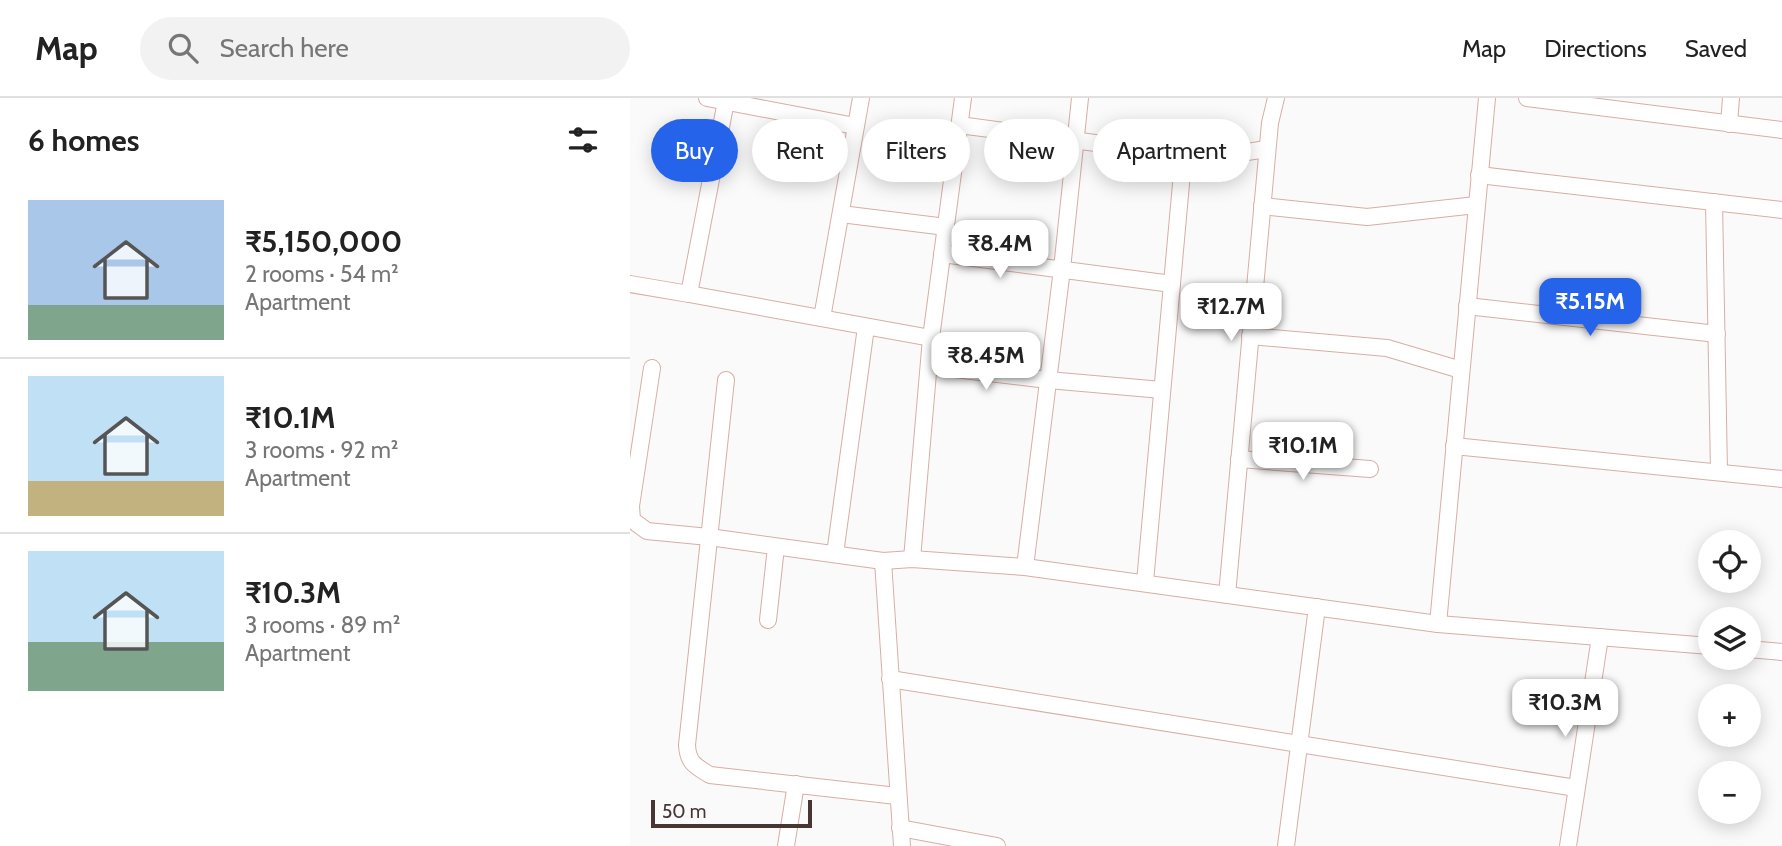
<!DOCTYPE html>
<html lang="en">
<head>
<meta charset="utf-8">
<style>
	:root { --surface:#fff; --page:#f2f2f2; --text:#222; --muted:#767676; --line:#e0e0e0; --accent:#2563eb }
	body { margin:0; font-family:Cabin,sans-serif; background:var(--page); color:var(--text); height:100vh; display:flex; flex-direction:column; font-size:26px; white-space:nowrap }
	* { box-sizing:border-box; margin:0 }
	p { font-size:23px; color:var(--muted) }
	.icon { flex:none; width:38px; height:38px; fill:none; stroke:currentColor; stroke-width:2; stroke-linecap:round; stroke-linejoin:round }
	.map { position:relative; flex:1; overflow:hidden }
	.sheet { display:flex; flex-direction:column; background:var(--surface); width:630px }
	.sheet>* { flex:none }
	.banner { position:absolute; left:21px; top:21px; width:665px; height:63px; display:flex; gap:14px }
	.buttons { position:absolute; left:1068px; top:432px; display:grid; gap:14px }
	.buttons a { display:grid; place-items:center; width:63px; height:63px; border-radius:50%; background:var(--surface); box-shadow:0 4px 18px #0003; font-size:35px }
	.scale { position:absolute; left:21px; bottom:18px; width:161px; box-sizing:border-box; padding-left:7px; border:4px solid #473633; border-top:0; font-size:19px; line-height:24px; white-space:nowrap; color:#473633; -webkit-text-stroke:5px #fafafa; paint-order:stroke }
	.price { position:absolute; translate:-50% -60px; padding:0 16px; border-radius:14px; background:#fff; color:#222; font-size:23px; line-height:46px; filter:drop-shadow(0 2px 4px #0008) }
	.price::after { content:''; position:absolute; left:50%; top:42px; width:21px; height:16px; margin-left:-10px; background:inherit; clip-path:polygon(0 0,100% 0,50% 100%) }
	.price.selected { background:var(--accent); color:#fff }
	ul { padding:0; list-style:none }
	li { display:flex; align-items:center; gap:21px; height:175px; padding:0 28px }
	li+li { border-top:2px solid var(--line) }
	li span { display:grid; place-items:center; flex:none; width:196px; height:140px; border-radius:0px; color:#555 }
	li>.icon { margin-inline-start:auto }
	span .icon { width:84px; height:84px; fill:#fffc; stroke-width:1 }
	li b { font-size:30px }
	h2 { display:flex; justify-content:space-between; align-items:center; height:84px; padding:0 28px; font-size:30px }
	.chip { padding:0 24px; border-radius:32px; background:var(--surface); box-shadow:0 4px 18px #0003; font-size:24px; line-height:63px }
	.chip.selected { background:var(--accent); color:#fff }
	header { display:flex; align-items:center; gap:42px; box-sizing:border-box; height:98px; padding:0 35px; background:var(--surface); border-bottom:2px solid var(--line) }
	header strong { font-size:33px }
	nav { display:flex; gap:38px; margin-inline-start:auto; font-size:24px }
	.search { width:490px; height:63px; background:var(--page); display:flex; align-items:center; gap:18px; box-sizing:border-box; padding:0 24px; border-radius:38px; color:var(--muted); font-size:26px }
	main { display:flex; flex:1; min-height:0 }
	.map>svg:first-child { display:block }
</style>
</head>
<body>
<header>
<strong>Map</strong>
<div class="search"><svg class="icon" aria-label="search" viewBox="0 0 24 24"><circle cx="10" cy="10" r="6"/><path d="M15 15l6 6"/></svg>Search here</div>
<nav><a>Map</a><a>Directions</a><a>Saved</a></nav>
</header>
<main>
<section class="sheet">
<h2>6 homes<svg class="icon" aria-label="filters" viewBox="0 0 24 24"><path d="M4 7h16M4 17h16"/><circle cx="9" cy="7" r="2"/><circle cx="15" cy="17" r="2"/></svg></h2>
<ul>
<li><span style="background:linear-gradient(#a9c7e8 75%,#7fa58c 0)"><svg class="icon" aria-label="home" viewBox="0 0 24 24"><path d="M3 11l9-7 9 7M6 9v11h12V9"/></svg></span><div><b>₹5,150,000</b><p>2 rooms · 54 m²</p><p>Apartment</p></div></li>
<li><span style="background:linear-gradient(#bfe0f5 75%,#c2b280 0)"><svg class="icon" aria-label="home" viewBox="0 0 24 24"><path d="M3 11l9-7 9 7M6 9v11h12V9"/></svg></span><div><b>₹10.1M</b><p>3 rooms · 92 m²</p><p>Apartment</p></div></li>
<li><span style="background:linear-gradient(#bfe0f5 65%,#7fa58c 0)"><svg class="icon" aria-label="home" viewBox="0 0 24 24"><path d="M3 11l9-7 9 7M6 9v11h12V9"/></svg></span><div><b>₹10.3M</b><p>3 rooms · 89 m²</p><p>Apartment</p></div></li>
</ul>
</section>
<div class="map">
<svg width="1152" height="748" viewBox="0 0 1152 748">
	<rect width="100%" height="100%" fill="#fafafa"/>
	<g fill="none" stroke-linecap="round" stroke-linejoin="round">
		<defs>
			<g id="minor">
				<polyline points="77,0 225,28"/>
				<polyline points="897,0 1152,32"/>
				<polyline points="96,3 59,196 301,240"/>
				<polyline points="1099,26 1101,0"/>
				<polyline points="329,27 541,55 550,64 552,75 515,484"/>
				<polyline points="550,64 637,51"/>
				<polyline points="849,77 1152,112"/>
				<polyline points="1084,104 1089,374"/>
				<polyline points="632,108 737,119 846,107"/>
				<polyline points="211,116 316,129"/>
				<polyline points="312,156 542,186"/>
				<polyline points="0,186 59,196"/>
				<polyline points="837,208 1087,236"/>
				<polyline points="192,220 231,0"/>
				<polyline points="620,238 757,250 831,272"/>
				<polyline points="299,268 418,282 532,292"/>
				<polyline points="22,270 1,408 2,422 17,433 79,439 253,463 282,461 395,469 808,526 1080,548"/>
				<path d="M 96,282 L 57,647 C 58,665 65,668 80,677 L 267,698"/>
				<polyline points="824,348 1152,381"/>
				<polyline points="609,361 740,371"/>
				<polyline points="205,456 236,229"/>
				<polyline points="282,461 301,240 333,0"/>
				<polyline points="253,463 272,748"/>
				<polyline points="395,469 432,171 450,0"/>
				<polyline points="597,497 640,25 646,0"/>
				<polyline points="138,522 146,449"/>
				<polyline points="808,526 857,0"/>
				<polyline points="1118,551 1152,554"/>
				<polyline points="260,581 946,690"/>
				<polyline points="270,730 367,748"/>
				<polyline points="156,748 166,686"/>
				<polyline points="656,748 687,509"/>
				<polyline points="938,748 970,539"/>
			</g>
		</defs>
		<!-- minor casing -->
		<use href="#minor" stroke="#d7aea5" stroke-width="18"/>
		<!-- minor -->
		<use href="#minor" stroke="#fff" stroke-width="16"/>
	</g>
</svg>
<div class="buttons">
<a><svg class="icon" aria-label="locate" viewBox="0 0 24 24"><circle cx="12" cy="12" r="6"/><path d="M12 2v4M12 18v4M2 12h4M18 12h4"/></svg></a>
<a><svg class="icon" aria-label="layers" viewBox="0 0 24 24"><path d="M12 4l9 5-9 5-9-5zM3 14l9 5 9-5"/></svg></a>
<a>+</a>
<a>−</a>
</div>
<div class="scale">50 m</div>
<b class="price" style="left:370px;top:182px">₹8.4M</b>
<b class="price selected" style="left:960px;top:240px">₹5.15M</b>
<b class="price" style="left:601px;top:245px">₹12.7M</b>
<b class="price" style="left:356px;top:294px">₹8.45M</b>
<b class="price" style="left:673px;top:384px">₹10.1M</b>
<b class="price" style="left:935px;top:641px">₹10.3M</b>
<div class="banner">
<a class="chip selected">Buy</a>
<a class="chip">Rent</a>
<a class="chip">Filters</a>
<a class="chip">New</a>
<a class="chip">Apartment</a>
</div>
</div>
</main>
</body>
</html>
